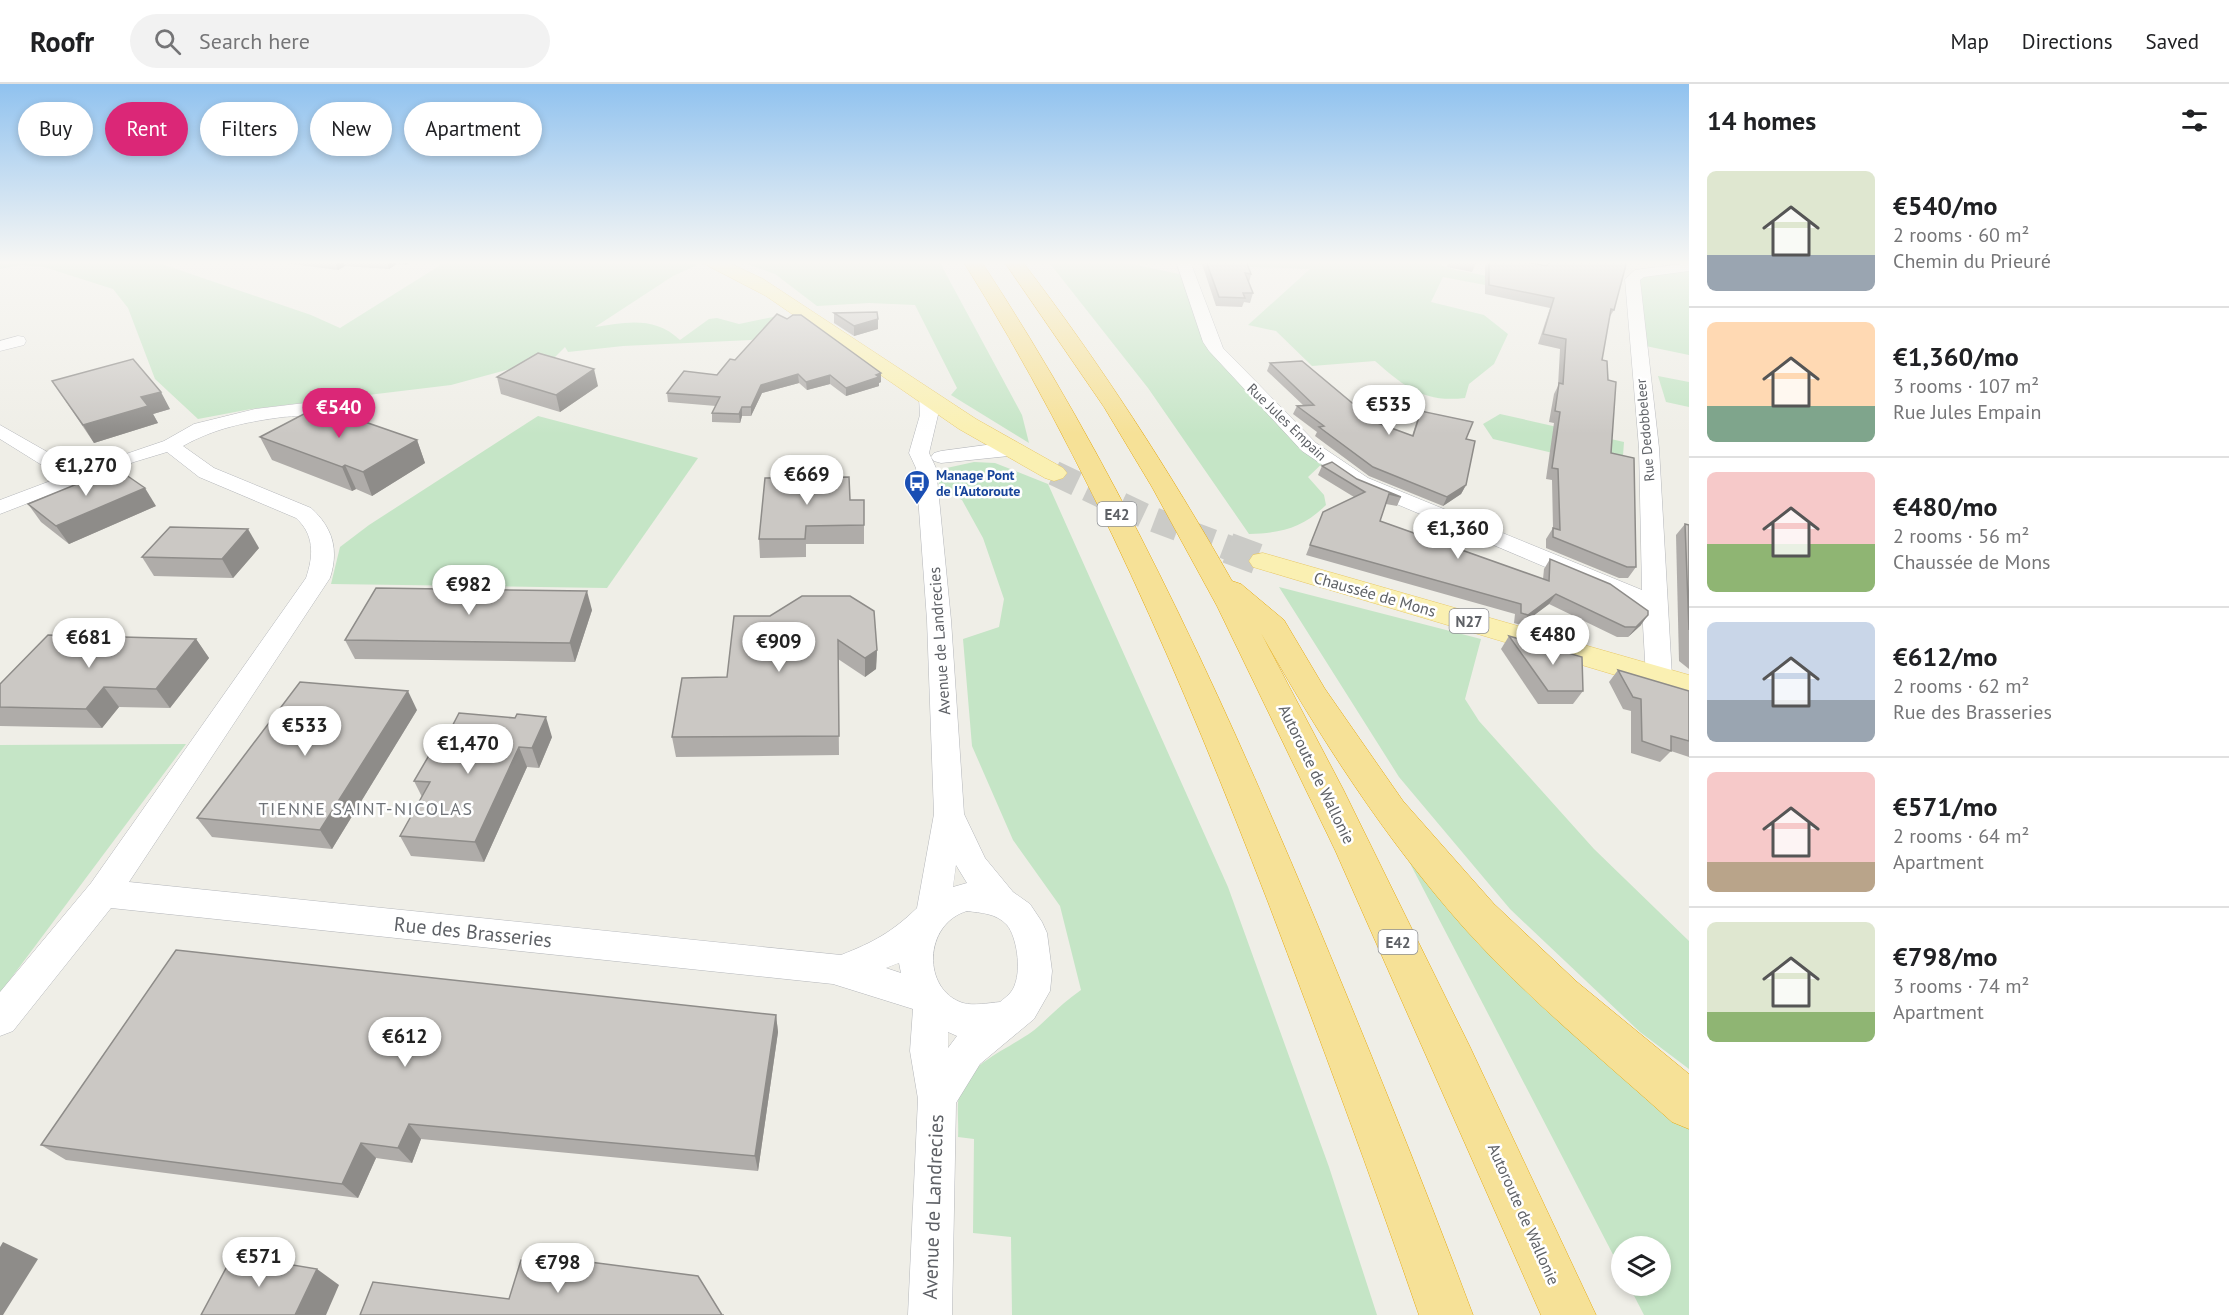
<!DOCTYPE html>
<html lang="en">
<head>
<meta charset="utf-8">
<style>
	:root { --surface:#fff; --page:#f2f2f2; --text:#202124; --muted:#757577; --line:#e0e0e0; --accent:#db2777 }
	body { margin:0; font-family:"PT Sans",sans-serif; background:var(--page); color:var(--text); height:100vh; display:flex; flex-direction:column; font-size:22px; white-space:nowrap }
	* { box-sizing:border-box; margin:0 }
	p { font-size:20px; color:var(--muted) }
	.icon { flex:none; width:33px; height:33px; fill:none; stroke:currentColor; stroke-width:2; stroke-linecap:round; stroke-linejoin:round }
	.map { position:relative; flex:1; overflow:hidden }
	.sheet { display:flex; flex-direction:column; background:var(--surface); width:540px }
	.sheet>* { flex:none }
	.top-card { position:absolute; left:18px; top:18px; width:570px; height:54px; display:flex; gap:12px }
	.buttons { position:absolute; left:1611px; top:1152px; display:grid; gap:12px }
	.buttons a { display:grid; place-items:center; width:60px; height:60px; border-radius:50%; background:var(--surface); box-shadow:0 3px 9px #0003; font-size:30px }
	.price { position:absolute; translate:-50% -51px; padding:0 14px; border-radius:21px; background:#fff; color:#222; font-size:20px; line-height:39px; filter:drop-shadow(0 2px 3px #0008) }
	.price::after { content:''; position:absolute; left:50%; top:36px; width:18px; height:14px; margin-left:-9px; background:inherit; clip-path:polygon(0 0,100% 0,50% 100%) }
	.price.current { background:var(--accent); color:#fff }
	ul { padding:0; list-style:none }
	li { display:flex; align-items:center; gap:18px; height:150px; padding:0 18px }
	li+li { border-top:2px solid var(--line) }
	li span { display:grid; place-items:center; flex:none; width:168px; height:120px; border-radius:9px; color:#555 }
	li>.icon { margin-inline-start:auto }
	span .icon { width:72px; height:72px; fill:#fffc; stroke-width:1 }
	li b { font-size:26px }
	h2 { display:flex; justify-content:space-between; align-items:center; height:72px; padding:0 18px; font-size:26px }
	.chip { padding:0 21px; border-radius:27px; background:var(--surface); box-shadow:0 3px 9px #0003; font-size:21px; line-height:54px }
	.chip.current { background:var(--accent); color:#fff }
	header { display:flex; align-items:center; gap:36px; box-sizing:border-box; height:84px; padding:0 30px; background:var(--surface); border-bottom:2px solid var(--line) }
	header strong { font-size:28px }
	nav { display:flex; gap:33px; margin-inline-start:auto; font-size:21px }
	.search { width:420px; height:54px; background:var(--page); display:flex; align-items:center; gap:15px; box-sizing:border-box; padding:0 21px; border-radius:33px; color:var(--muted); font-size:22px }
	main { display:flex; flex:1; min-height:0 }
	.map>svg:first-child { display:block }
</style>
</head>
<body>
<header>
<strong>Roofr</strong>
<div class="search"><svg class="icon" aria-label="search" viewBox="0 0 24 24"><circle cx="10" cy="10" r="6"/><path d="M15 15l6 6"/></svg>Search here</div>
<nav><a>Map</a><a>Directions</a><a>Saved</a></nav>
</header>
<main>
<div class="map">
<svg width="1689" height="1231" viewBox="0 0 1689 1231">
	<rect width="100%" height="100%" fill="#efeee7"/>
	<!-- green -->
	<g fill="#c5e5c6">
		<path d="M 0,177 L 153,177 L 311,231 L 340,244 L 447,177 L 687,177 L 697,181 L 673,192 L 595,243 C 626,238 655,232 680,256 L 709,235 L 717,234 L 739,240 L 778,232 L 759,254 L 751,256 L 623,262 L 568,268 L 565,263 L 555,273 L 451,301 L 251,325 L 198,335 L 155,295 L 128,224 L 113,205 L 44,183 L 21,181 L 0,185 Z"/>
		<polygon points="739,177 939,177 1022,331 1029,359 951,311 957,304 915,221 869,219 817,222 775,190"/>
		<path d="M 1048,177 L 1118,177 L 1188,192 L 1211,258 L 1326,376 L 1308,393 L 1324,411 L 1326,421 C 1303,444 1281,449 1249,450 L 1148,304 Z"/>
		<path d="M 1197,177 L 1426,177 L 1456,186 L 1598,213 L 1591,221 L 1443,193 L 1431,218 L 1484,231 L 1508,250 L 1494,280 L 1469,300 L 1465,314 C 1423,319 1404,302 1375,277 L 1312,282 L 1276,247 L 1248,241 L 1310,185 L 1199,181 Z"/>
		<polygon points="1689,186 1689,271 1636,260 1635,192"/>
		<polygon points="1658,292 1689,298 1689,323 1666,318"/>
		<polygon points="1500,330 1624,358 1622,385 1493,355 1483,340"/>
		<polygon points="538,332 698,374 607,504 331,500 340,463 369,441"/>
		<path d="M 974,378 L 995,379 L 1048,400 L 1228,803 L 1329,1083 L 1377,1231 L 1012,1231 L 1011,1153 L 973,1149 L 974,1055 L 958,1053 C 959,1039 956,1019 960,1007 C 971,976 1017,962 1039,942 C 1053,929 1065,917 1081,906 L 1060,822 L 1013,756 L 972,662 L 963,555 L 999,543 L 1004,515 L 983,454 L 962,416 L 938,403 L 942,385 Z"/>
		<polygon points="1279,503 1481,555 1465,615 1479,637 1594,765 1689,857 1689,985 1640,948 1510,825 1399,693"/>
		<polygon points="186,660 0,909 0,661"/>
		<polygon points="1387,735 1689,1034 1689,1231 1644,1231 1629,1202 1660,1202 1660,1162 1622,1162 1621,1186"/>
	</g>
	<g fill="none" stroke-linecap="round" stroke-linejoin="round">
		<!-- major-tunnel-far1 -->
		<polyline stroke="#cbcbc7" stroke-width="25" stroke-dasharray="25 12" stroke-linecap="butt" points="1054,389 1147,433 1232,465"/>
		<!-- major-tunnel -->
		<polyline stroke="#cbcbc7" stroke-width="31" stroke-dasharray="31 16" stroke-linecap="butt" points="1228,464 1263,477"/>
		<defs>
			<g id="minor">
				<polygon points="1176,177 1190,177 1223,264 1316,359 1368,394 1642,506 1639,364 1625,195 1635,186 1689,179 1689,187 1644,193 1640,196 1659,364 1672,593 1668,599 1659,602 1650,599 1646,593 1642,524 1354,402 1302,367 1209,267 1203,258"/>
				<polygon points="18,252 24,253 26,257 24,261 0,267 0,257"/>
				<path d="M 928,308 L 937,313 L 938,331 L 929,369 L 936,384 L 951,536 L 964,730 L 985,774 L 1013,808 L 1030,820 L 1042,838 L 1047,849 L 1052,887 L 1050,907 L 1034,935 L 980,980 L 956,1019 L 952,1231 L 908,1231 L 918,1015 L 910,967 L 913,925 L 833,900 L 111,824 L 13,947 L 0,952 L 0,908 L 91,799 L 306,494 C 314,471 314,450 296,434 L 199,393 L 167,368 L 134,378 L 0,430 L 0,416 L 61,393 L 0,355 L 0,341 L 79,386 L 164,357 L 194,340 L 255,325 L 305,319 L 314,325 C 309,333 293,332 283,333 C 246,338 215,344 183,362 L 214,384 L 311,424 C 333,444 339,466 330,494 L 129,798 L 841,871 C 874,858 892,848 917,824 L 934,730 L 927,536 L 916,384 L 909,369 L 920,331 L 919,313 ZM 956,781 L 967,799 L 953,803 ZM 967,827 C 981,829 996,829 1007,841 C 1017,853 1021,885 1015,900 C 1013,908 1006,913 1000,918 C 988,919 974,922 963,919 C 922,906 923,840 967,827 ZM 899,879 L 901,889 L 886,884 ZM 948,948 L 957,952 L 948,964 Z"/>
				<polygon points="986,361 1019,363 1022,367 1019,371 941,379 934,377 931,373 934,369 941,367"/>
			</g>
			<g id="major">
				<polygon points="699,177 725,177 763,195 976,335 1063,384 1067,389 1063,394 1054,397 1045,394 959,345 766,212"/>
				<polygon points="1263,469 1689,591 1689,613 1253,483 1249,477 1253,471"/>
			</g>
			<g id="highway">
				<path d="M 963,177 L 981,177 C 1114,379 1214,595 1308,818 C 1365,955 1421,1092 1473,1231 L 1419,1231 C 1371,1092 1320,955 1268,818 C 1182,596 1090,380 963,177 Z"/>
				<path d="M 1004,177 L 1022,177 C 1100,279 1169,386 1232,497 L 1241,500 L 1284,536 L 1325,605 L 1403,717 L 1494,820 L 1577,898 L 1689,990 L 1689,1045 L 1672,1038 C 1602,975 1528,915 1465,845 C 1385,755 1320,654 1261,549 L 1343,705 L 1470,963 L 1596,1231 L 1541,1231 L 1335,766 L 1217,522 L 1152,403 L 1104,323 Z"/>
			</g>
		</defs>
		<!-- minor casing -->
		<use href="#minor" stroke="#b4b6ba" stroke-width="1"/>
		<!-- major casing -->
		<use href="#major" stroke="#e8c867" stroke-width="1"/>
		<!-- highway casing -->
		<use href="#highway" stroke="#e6aa10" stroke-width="1"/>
		<!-- minor -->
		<use href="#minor" fill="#fff" fill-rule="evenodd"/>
		<!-- major -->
		<use href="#major" fill="#faf0b2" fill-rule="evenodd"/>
		<!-- highway -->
		<use href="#highway" fill="#f6e197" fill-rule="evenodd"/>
	</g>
	<!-- wall -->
	<g fill="#afaca9">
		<polygon points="270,177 411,177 405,181 397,180 389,185 345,182 338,186"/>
		<polygon points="1201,177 1246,177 1251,190 1249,199 1253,209 1250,219 1244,218 1242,223 1216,222"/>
		<polygon points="1449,177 1477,177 1472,188 1447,183"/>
		<polygon points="1486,177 1520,177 1614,226 1609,234 1602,276 1611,369 1636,483 1628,494 1619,494 1546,464 1546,455 1553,444 1552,396 1546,395 1554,339 1549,338 1554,310 1558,302 1560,265 1538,260 1550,224 1485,210 1485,181"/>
		<polygon points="834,229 878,245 854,252 834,239"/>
		<polygon points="1270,279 1375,338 1412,352 1417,336 1421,327 1466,355 1466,401 1461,410 1443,422 1369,392 1315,352 1317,348 1293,330 1297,322 1303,321 1267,287"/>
		<polygon points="881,289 881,298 879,299 879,302 846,312 830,300 807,306 799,299 762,309 751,332 742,332 740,339 712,338 712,329 716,322 668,318 667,309 717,291"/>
		<polygon points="497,293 598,302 560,328 501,310"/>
		<polygon points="52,297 170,325 153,330 158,339 94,359"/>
		<polygon points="260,353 417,356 425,379 372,412 356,405 352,407 272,376"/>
		<polygon points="1322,382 1357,395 1401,413 1397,422 1386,420 1380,437 1543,495 1544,485 1550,475 1641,541 1628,553 1617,553 1549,520 1521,541 1514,539 1515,530 1306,471 1319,438 1354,413 1318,391"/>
		<polygon points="850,416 864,441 864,460 806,460 806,473 760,474 759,455"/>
		<polygon points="28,420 156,422 69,460 41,438"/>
		<polygon points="1685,440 1689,441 1689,585 1679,577 1676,451"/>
		<polygon points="259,464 233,494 154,492 142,473"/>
		<polygon points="592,526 575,578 355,575 345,556"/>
		<polygon points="770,532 877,566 876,585 865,593 838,575 839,671 676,673 672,653 727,593"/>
		<polygon points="1509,552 1583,607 1573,620 1538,620 1501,565"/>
		<polygon points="196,555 209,574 170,624 119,623 102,644 0,642 0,600"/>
		<polygon points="1618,586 1689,607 1689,673 1671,667 1660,678 1631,669 1631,627 1623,625 1609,598"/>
		<polygon points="417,626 332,765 212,753 197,734"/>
		<polygon points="552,653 539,684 527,683 484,778 411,772 400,752 422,713 414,697 445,656"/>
		<polygon points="776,931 778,948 758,1087 421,1055 412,1079 376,1074 358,1114 66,1076 41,1061"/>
	</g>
	<!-- shaded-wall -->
	<g fill="#8e8c89">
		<polygon points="335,177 343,177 345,182 338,186"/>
		<polygon points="387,177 397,177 397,180 389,185"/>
		<polygon points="404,177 411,177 405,181"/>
		<polygon points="878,235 878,245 854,252 854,242"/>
		<polygon points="594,285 598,302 560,328 556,311"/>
		<polygon points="881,289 881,298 879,299 879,302 846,312 846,304"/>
		<polygon points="798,290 799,299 762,309 751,332 751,323 761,301"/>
		<polygon points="830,291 830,300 807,306 806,298"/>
		<polygon points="161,308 170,325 153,330 158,339 94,359 83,341 141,313"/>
		<polygon points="742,323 742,332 740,339 739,330"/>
		<polygon points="417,356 425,379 372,412 363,388"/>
		<polygon points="345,381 356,405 352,407 342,383"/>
		<polygon points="1466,401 1461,410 1443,422 1447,413"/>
		<polygon points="145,404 156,422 69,460 56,442"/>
		<polygon points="248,445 259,464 233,494 222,475"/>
		<polygon points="587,507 592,526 575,578 570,559"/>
		<polygon points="1556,510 1549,520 1521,541 1528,531"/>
		<polygon points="1648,531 1641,541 1628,553 1636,543"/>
		<polygon points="196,555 209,574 170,624 156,605"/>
		<polygon points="877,566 876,585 865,593 865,574"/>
		<polygon points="104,603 119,623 102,644 86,625"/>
		<polygon points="408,607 417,626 332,765 320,746"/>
		<polygon points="546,633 552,653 539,684 532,664"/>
		<polygon points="519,663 527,683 484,778 475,758"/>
		<polygon points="776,931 778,948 758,1087 755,1072"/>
		<polygon points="409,1040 421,1055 412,1079 398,1064"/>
		<polygon points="361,1059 376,1074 358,1114 342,1100"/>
		<polygon points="3,1158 38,1175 3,1231 0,1231 0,1163"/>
		<polygon points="317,1185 339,1201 326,1231 295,1231"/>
	</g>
	<!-- building -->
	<g fill="#cbc8c4" stroke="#8e8c89" stroke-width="1.5">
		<polygon points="1206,177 1246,177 1251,190 1245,189 1253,209 1243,209 1245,214 1219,213"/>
		<polygon points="1489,177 1520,177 1547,182 1550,177 1627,177 1614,226 1611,225 1602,276 1607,277 1608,296 1616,298 1611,369 1634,374 1636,483 1627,483 1553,453 1553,444 1560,446 1558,385 1552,384 1560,328 1555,327 1559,299 1563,300 1566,255 1543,250 1554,214 1489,201"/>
		<polygon points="877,228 878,235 854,242 834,229"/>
		<polygon points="777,230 787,235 793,231 801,231 881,289 876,291 879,293 846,304 830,291 806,298 798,290 761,301 751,323 742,323 739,330 712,329 720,313 667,309 684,287 717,291 730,275 735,276"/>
		<polygon points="538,269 594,285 556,311 497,293"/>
		<polygon points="133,275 161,308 141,313 148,322 83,341 52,297"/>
		<polygon points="1302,277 1375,338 1413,352 1421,327 1473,338 1466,355 1475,357 1466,401 1447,413 1373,383 1319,343 1324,342 1297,322 1314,321 1270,279"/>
		<polygon points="319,322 417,356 363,388 345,381 342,383 260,353"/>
		<polygon points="1332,378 1357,395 1401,413 1389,410 1380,437 1549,497 1550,475 1610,500 1648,527 1648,531 1636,543 1625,543 1556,510 1528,531 1521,529 1521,520 1310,461 1323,428 1365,408 1322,382"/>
		<polygon points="116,384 145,404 56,442 28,420"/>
		<polygon points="849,393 850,416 864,416 864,441 806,442 805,455 759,455 765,394"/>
		<polygon points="1685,440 1689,441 1689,546"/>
		<polygon points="170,443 248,445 222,475 142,473"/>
		<polygon points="376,504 587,507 570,559 345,556"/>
		<polygon points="802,512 850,512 874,527 877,566 865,574 838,556 839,652 672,653 682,594 727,593 734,532 770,532"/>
		<polygon points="48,551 196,555 156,605 104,603 86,625 0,623 0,600"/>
		<polygon points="1509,552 1582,573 1583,607 1548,607"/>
		<polygon points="1618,586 1689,607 1689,657 1671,652 1671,667 1642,657 1641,615 1633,613"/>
		<polygon points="300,598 408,607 320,746 197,734"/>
		<polygon points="459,629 515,634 517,630 546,633 532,664 519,663 475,758 400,752 430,698 414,697 438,656 445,656"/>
		<polygon points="176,866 776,931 755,1072 409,1040 398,1064 361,1059 342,1100 41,1061"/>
		<polygon points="233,1171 317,1185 295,1231 201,1231"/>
		<polygon points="551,1173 698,1192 722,1231 724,1231 360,1231 373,1198 509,1215 521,1176 549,1180"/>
	</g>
	<!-- sky -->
	<linearGradient id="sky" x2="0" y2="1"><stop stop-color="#90c2ef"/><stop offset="0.51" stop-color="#f8f7f4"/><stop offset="1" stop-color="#f8f7f4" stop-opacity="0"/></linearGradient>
	<rect width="1689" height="350" fill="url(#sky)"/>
	<!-- icons -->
	<defs>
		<symbol id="bus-pin" viewBox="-11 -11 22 30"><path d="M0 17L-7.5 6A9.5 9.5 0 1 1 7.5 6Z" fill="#1a4fb4" stroke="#fff"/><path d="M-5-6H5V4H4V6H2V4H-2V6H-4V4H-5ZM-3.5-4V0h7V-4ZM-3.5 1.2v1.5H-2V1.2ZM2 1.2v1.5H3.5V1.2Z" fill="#fff"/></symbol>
	</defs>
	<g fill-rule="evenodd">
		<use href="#bus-pin" x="902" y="384" width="30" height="40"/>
	</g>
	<g text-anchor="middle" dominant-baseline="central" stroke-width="5" stroke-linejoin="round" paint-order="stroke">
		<!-- far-street labels -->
		<g font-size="14" fill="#5e6166" stroke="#fff">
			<text transform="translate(1287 338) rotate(44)">Rue Jules Empain</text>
			<text transform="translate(1645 346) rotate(-95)">Rue Dedobbeleer</text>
		</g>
		<!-- far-transit labels -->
		<g font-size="14" font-weight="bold" fill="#164399" stroke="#fff" text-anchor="start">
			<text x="936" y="391">Manage Pont<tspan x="936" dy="16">de l'Autoroute</tspan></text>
		</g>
		<!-- shield labels -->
		<g fill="#fff" stroke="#8e9094" stroke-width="1.5">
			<rect x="1097.5" y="418" width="39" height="24" rx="4.5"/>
			<rect x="1449.5" y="525" width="39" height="24" rx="4.5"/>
			<rect x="1378.5" y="846" width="39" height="24" rx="4.5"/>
		</g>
		<g font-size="15" font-weight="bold" fill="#5e6166">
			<text x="1117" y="430">E42</text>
			<text x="1469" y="537">N27</text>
			<text x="1398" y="858">E42</text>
		</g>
		<!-- street labels -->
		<g font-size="16" fill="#5e6166" stroke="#fff">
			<text transform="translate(1375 510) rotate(16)">Chaussée de Mons</text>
			<text transform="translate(939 557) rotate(-94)">Avenue de Landrecies</text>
			<text transform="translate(1317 690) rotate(64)">Autoroute de Wallonie</text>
			<text transform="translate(1524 1130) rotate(66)">Autoroute de Wallonie</text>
		</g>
		<!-- neighbourhood labels -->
		<g font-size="18" letter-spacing="1.5" fill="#6f7378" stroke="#fff">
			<text x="366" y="724">TIENNE SAINT-NICOLAS</text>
		</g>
		<!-- near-street labels -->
		<g font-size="20" fill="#5e6166" stroke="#fff">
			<text transform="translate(473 848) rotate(6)">Rue des Brasseries</text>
			<text transform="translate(933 1123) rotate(-88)">Avenue de Landrecies</text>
		</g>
	</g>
</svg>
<div class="buttons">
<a><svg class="icon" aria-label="layers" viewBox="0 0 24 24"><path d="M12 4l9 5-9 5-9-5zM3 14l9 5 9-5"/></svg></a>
</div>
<b class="price" style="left:1389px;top:352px">€535</b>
<b class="price current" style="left:339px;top:355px">€540</b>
<b class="price" style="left:86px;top:413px">€1,270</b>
<b class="price" style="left:807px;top:422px">€669</b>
<b class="price" style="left:1458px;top:476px">€1,360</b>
<b class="price" style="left:469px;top:532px">€982</b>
<b class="price" style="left:1553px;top:582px">€480</b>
<b class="price" style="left:89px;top:585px">€681</b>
<b class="price" style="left:779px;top:589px">€909</b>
<b class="price" style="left:305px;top:673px">€533</b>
<b class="price" style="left:468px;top:691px">€1,470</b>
<b class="price" style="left:405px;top:984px">€612</b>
<b class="price" style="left:259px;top:1204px">€571</b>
<b class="price" style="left:558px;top:1210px">€798</b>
<div class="top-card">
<a class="chip">Buy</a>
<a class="chip current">Rent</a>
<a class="chip">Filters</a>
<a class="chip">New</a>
<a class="chip">Apartment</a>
</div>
</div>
<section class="sheet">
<h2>14 homes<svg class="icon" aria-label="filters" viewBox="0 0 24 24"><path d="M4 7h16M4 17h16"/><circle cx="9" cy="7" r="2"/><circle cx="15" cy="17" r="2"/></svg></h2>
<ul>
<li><span style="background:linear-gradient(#dfe7d0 70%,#9aa5b1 0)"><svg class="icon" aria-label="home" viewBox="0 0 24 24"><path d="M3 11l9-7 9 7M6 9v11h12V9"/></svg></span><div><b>€540/mo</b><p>2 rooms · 60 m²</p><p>Chemin du Prieuré</p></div></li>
<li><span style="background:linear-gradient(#ffd9b3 70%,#7fa58c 0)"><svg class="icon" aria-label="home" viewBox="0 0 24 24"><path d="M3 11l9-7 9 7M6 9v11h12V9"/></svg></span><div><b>€1,360/mo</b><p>3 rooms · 107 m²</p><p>Rue Jules Empain</p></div></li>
<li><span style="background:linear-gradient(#f6c9c9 60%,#8fb573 0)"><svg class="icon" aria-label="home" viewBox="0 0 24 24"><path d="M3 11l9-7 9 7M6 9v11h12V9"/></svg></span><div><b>€480/mo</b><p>2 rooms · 56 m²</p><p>Chaussée de Mons</p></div></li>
<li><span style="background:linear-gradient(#c9d6e8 65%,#9aa5b1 0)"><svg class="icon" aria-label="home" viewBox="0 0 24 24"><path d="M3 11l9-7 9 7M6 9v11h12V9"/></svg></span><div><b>€612/mo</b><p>2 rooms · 62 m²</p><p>Rue des Brasseries</p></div></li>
<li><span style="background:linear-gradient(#f6c9c9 75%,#b9a48a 0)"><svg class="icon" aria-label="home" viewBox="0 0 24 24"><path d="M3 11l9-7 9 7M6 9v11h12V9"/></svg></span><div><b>€571/mo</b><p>2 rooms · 64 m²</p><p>Apartment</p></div></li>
<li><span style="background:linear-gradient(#dfe7d0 75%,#8fb573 0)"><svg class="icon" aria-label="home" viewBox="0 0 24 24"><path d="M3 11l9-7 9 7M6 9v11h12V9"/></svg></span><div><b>€798/mo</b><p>3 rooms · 74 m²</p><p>Apartment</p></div></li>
</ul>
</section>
</main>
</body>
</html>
